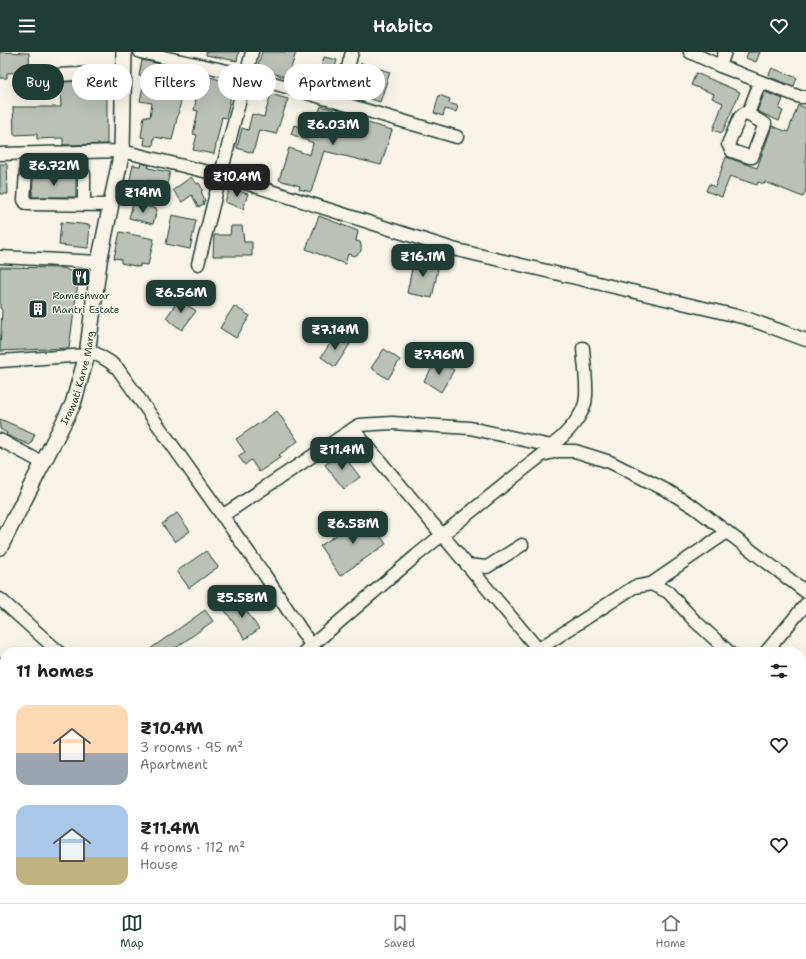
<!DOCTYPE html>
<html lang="en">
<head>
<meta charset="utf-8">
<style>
	:root { --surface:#fff; --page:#f6f6f6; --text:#202124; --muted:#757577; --line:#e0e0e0; --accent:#1f3d34 }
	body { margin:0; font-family:"Shantell Sans",sans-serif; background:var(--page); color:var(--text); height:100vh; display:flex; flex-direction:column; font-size:15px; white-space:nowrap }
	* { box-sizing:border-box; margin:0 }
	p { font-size:13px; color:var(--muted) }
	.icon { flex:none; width:22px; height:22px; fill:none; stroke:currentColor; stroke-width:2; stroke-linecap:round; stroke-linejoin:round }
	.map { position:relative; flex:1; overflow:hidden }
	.side { position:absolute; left:0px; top:595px; width:806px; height:256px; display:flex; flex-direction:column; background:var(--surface); border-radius:16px 16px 0 0; box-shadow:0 4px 16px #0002 }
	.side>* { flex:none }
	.top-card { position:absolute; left:12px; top:12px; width:400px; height:36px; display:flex; gap:8px }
	.price { position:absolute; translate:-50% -34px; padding:0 9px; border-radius:8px; background:var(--accent); color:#fff; font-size:13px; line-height:26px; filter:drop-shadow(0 1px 2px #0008) }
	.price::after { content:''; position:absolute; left:50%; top:24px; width:12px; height:9px; margin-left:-6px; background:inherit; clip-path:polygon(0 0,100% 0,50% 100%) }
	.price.on { background:#222; color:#fff }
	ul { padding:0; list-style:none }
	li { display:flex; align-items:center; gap:12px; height:100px; padding:0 16px }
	li span { display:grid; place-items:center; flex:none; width:112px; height:80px; border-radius:12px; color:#555 }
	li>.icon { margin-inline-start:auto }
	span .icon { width:48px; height:48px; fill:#fffc; stroke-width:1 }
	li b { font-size:17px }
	h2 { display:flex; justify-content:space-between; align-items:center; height:48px; padding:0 16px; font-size:17px }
	.tag { padding:0 14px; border-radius:18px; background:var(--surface); box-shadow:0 4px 16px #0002; font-size:14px; line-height:36px }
	.tag.on { background:var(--accent); color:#fff }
	header { display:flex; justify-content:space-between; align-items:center; height:52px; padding:0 16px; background:var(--accent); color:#fff; font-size:18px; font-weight:600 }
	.tabs { display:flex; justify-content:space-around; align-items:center; height:56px; border-top:1px solid var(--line); background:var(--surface); font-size:11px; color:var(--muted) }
	.tabs a { display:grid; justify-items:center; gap:2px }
	.tabs .on { color:var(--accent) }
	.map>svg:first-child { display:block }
</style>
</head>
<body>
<header><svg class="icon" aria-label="menu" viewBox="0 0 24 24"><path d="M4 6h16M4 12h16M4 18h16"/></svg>Habito<svg class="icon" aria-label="heart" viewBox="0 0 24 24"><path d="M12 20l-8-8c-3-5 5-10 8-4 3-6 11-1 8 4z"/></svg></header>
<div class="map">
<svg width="806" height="851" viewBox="0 0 806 851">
	<rect width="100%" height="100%" fill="#f7f3e8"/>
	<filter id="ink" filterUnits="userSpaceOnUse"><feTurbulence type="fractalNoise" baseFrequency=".025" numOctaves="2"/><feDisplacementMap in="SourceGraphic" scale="8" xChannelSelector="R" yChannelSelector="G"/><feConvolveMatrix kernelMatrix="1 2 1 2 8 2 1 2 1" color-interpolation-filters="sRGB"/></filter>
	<g filter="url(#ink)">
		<!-- green -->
		<polygon fill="#d3d5ca" stroke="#79897f" points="386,846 444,846 448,851 387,851 383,849"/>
		<!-- building -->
		<g fill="#bbc1b6" stroke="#1f3d34">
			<polygon points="0,0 29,1 30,20 7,21 7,26 0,26"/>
			<polygon points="206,0 239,0 237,9 206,3"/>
			<polygon points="262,0 296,0 288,26 257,16"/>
			<polygon points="748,0 760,0 756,10 746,6"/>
			<polygon points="324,5 337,8 332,26 319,23"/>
			<polygon points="142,8 192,19 192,21 234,31 226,66 222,65 214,102 193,98 197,83 193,82 198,59 194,58 196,48 182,45 172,88 154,85 153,94 144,93 145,86 141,85 144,64 150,65 152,51 140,49 145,25 139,24"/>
			<polygon points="361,11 390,20 380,50 352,41"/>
			<polygon points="772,16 797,26 794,34 768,25"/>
			<polygon points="696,21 740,40 722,81 713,78 723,51 712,46 714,42 691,33"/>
			<polygon points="107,28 107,92 63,93 63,86 37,87 37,82 14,83 13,55 61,55 60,30"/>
			<polygon points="765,40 783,47 779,57 783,59 779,69 757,59"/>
			<polygon points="271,42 288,47 276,82 259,78 253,101 237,96 242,76 248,78 252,62 264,65"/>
			<polygon points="439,43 450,47 449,51 458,54 456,60 445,57 443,64 434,61"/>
			<polygon points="798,53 806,56 806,138 803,145 765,130 765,132 758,130 757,133 730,124 722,145 706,139 709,132 715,135 726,105 757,116 772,74 788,80"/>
			<polygon points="321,54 334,58 333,61 392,78 381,113 324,99 311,140 299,137 300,134 279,128 289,96 310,103 313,91 291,82 294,73 313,78"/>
			<polygon points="141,111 149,113 148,116 170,120 167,132 146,128 144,140 128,137 133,113 140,114"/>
			<polygon points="0,112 7,112 8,142 0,142"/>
			<polygon points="45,124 76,125 76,145 32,145 33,125"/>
			<polygon points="191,125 197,132 199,131 203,138 201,139 205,149 203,150 204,152 198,155 192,143 182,150 173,138"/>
			<polygon points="230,136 248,142 243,157 225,150"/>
			<polygon points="133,151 157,157 153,172 129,166"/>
			<polygon points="172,163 196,168 190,197 166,192"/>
			<polygon points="319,164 358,179 356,189 360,190 361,193 361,199 358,202 354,204 348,202 345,212 306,197"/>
			<polygon points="61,170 90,173 88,196 59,193"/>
			<polygon points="231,174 242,174 244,190 252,190 252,204 213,204 214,183 230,183"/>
			<polygon points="120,180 154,187 148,213 140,212 140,215 121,211 121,207 114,206"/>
			<polygon points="414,207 439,212 432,246 407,241"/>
			<polygon points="0,215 64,216 79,224 69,296 0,299 2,258 0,256"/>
			<polygon points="179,247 196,259 182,278 166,266"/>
			<polygon points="234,254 250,264 236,286 220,276"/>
			<polygon points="336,283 350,292 335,315 321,305"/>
			<polygon points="384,297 400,308 388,327 371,316"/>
			<polygon points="437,308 454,318 441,340 424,329"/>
			<polygon points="277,359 298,389 279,403 281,405 259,420 251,408 245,413 238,404 245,400 236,387"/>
			<polygon points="0,367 35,382 30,393 6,383 7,381 0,377"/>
			<polygon points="341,400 360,425 344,437 325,413"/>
			<polygon points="177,461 190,479 175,490 162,472"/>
			<polygon points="366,463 386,492 340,524 320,494"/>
			<polygon points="206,499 218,515 189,536 177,519"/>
			<polygon points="238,547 259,577 245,587 224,557"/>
			<polygon points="205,558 213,569 170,600 146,600"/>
		</g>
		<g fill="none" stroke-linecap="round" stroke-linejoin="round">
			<defs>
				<g id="minor">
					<polyline points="140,0 246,23 457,85"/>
					<polyline points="690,0 720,14 725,0"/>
					<polyline points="720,14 800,45 806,45"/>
					<polyline points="56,23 124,20"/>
					<polyline points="339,50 352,0"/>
					<polygon points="745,61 765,72 752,105 750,105 732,99 728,92 740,65"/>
					<polyline points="748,62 760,30"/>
					<polyline points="0,102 122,99 220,123 453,197 746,266 806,288"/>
					<polyline points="84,153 84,122 80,118 34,116 26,120 24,148 26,151 28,152 111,153"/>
					<polyline points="0,205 99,210"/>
					<polyline points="198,212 252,0"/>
					<polyline points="88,297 110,310 118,317 264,522 315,599"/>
					<polyline points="0,309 87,303"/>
					<path d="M 353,377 L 359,373 L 392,371 L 470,376 L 551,394 C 565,384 586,362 586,344 C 587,328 584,312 583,296"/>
					<polyline points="0,388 43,411"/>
					<polyline points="222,464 353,377 538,597"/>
					<polyline points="467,513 487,515 522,493"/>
					<polyline points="651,532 727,480"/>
					<polyline points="0,547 59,600"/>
					<polyline points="304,600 417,503 524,417 542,403 558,399 575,399 610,410 668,439 694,455 806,540"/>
					<polyline points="534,600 634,535 651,532 668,540 694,568 729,600"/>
					<polyline points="766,600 806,552"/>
					<polyline points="0,612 5,615"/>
					<polyline points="0,659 5,661"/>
					<polyline points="801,675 806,690"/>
					<polyline points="801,744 806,742"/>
					<polyline points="0,787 5,789"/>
					<polyline points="801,836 806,839"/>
					<polyline points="128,846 139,851"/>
					<polyline points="362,846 370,851"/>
					<polyline points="444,846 448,851"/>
					<polyline points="694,846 703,851"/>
					<polyline points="42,851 45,846"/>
					<polyline points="73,851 75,846"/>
					<polyline points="152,851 155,846"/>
					<polyline points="550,851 554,846"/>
					<polyline points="608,851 611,846"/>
					<polyline points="733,851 737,846"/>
				</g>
				<g id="major">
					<path id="s1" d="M 0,495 L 73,352 L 87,303 L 99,210 L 122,99 L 124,0"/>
				</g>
			</defs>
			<!-- minor casing -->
			<use href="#minor" stroke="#1f3d34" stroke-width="15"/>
			<!-- major casing -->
			<use href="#major" stroke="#1f3d34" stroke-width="18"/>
			<!-- path -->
			<polyline stroke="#1f3d34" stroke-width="1.5" stroke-dasharray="4 3" stroke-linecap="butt" points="395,851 393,849 396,846"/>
			<!-- minor -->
			<use href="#minor" stroke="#f7f3e8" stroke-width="12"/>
			<!-- major -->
			<use href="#major" stroke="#f7f3e8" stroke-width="15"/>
		</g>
	</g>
	<!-- icons -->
	<defs>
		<symbol id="restaurant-square" viewBox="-11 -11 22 22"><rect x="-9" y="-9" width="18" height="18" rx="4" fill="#1f3d34" stroke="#f7f3e8"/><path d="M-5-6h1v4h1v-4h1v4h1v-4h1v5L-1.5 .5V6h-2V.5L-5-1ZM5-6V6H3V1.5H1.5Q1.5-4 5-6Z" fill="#fff"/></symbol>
		<symbol id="building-square" viewBox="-11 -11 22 22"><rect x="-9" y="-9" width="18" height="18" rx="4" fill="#1f3d34" stroke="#f7f3e8"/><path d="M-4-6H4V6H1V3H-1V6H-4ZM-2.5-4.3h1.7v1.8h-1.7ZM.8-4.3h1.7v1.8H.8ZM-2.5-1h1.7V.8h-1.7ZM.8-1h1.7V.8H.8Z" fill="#fff"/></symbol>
	</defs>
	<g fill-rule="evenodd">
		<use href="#restaurant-square" x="70" y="214" width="22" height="22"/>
		<use href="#building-square" x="27" y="246" width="22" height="22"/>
	</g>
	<g text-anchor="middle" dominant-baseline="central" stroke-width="3" stroke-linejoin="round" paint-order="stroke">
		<!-- poi labels -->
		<g font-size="10" fill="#1f3d34" stroke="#f7f3e8">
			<text x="81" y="243">Rameshwar</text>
			<text x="52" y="257" text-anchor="start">Mantri Estate</text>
		</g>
		<!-- street labels -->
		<g font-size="10" fill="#1f3d34" stroke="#f7f3e8">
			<text stroke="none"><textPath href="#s1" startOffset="187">Irawati Karve Marg</textPath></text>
		</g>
	</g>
</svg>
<b class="price" style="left:333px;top:94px">₹6.03M</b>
<b class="price" style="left:54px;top:135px">₹6.72M</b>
<b class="price on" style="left:237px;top:146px">₹10.4M</b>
<b class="price" style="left:143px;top:162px">₹14M</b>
<b class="price" style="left:423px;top:226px">₹16.1M</b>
<b class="price" style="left:181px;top:262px">₹6.56M</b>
<b class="price" style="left:335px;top:299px">₹7.14M</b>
<b class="price" style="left:439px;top:324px">₹7.96M</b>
<b class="price" style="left:342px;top:419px">₹11.4M</b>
<b class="price" style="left:353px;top:493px">₹6.58M</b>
<b class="price" style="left:242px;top:567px">₹5.58M</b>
<div class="top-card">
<a class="tag on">Buy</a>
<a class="tag">Rent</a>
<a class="tag">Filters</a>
<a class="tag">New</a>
<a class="tag">Apartment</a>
</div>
<section class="side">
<h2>11 homes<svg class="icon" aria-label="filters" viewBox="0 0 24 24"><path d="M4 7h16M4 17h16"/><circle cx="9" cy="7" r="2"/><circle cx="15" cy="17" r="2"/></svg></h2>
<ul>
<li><span style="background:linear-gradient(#ffd9b3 60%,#9aa5b1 0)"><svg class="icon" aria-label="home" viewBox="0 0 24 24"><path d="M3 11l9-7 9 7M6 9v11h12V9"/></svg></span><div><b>₹10.4M</b><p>3 rooms · 95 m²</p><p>Apartment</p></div><svg class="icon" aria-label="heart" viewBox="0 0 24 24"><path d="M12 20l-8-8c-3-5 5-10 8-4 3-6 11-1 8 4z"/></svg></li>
<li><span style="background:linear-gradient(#a9c7e8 65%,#c2b280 0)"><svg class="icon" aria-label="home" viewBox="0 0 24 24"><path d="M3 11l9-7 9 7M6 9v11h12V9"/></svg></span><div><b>₹11.4M</b><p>4 rooms · 112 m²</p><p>House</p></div><svg class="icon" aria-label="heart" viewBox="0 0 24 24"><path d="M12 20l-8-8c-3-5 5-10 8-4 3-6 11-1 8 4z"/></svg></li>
</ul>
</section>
</div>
<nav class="tabs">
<a class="on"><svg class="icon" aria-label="map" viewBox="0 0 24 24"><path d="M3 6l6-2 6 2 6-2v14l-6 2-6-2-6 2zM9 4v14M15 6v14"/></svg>Map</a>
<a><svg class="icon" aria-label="saved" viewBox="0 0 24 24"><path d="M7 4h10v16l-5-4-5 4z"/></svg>Saved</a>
<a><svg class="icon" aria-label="home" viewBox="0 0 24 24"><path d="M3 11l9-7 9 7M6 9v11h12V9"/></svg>Home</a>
</nav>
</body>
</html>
